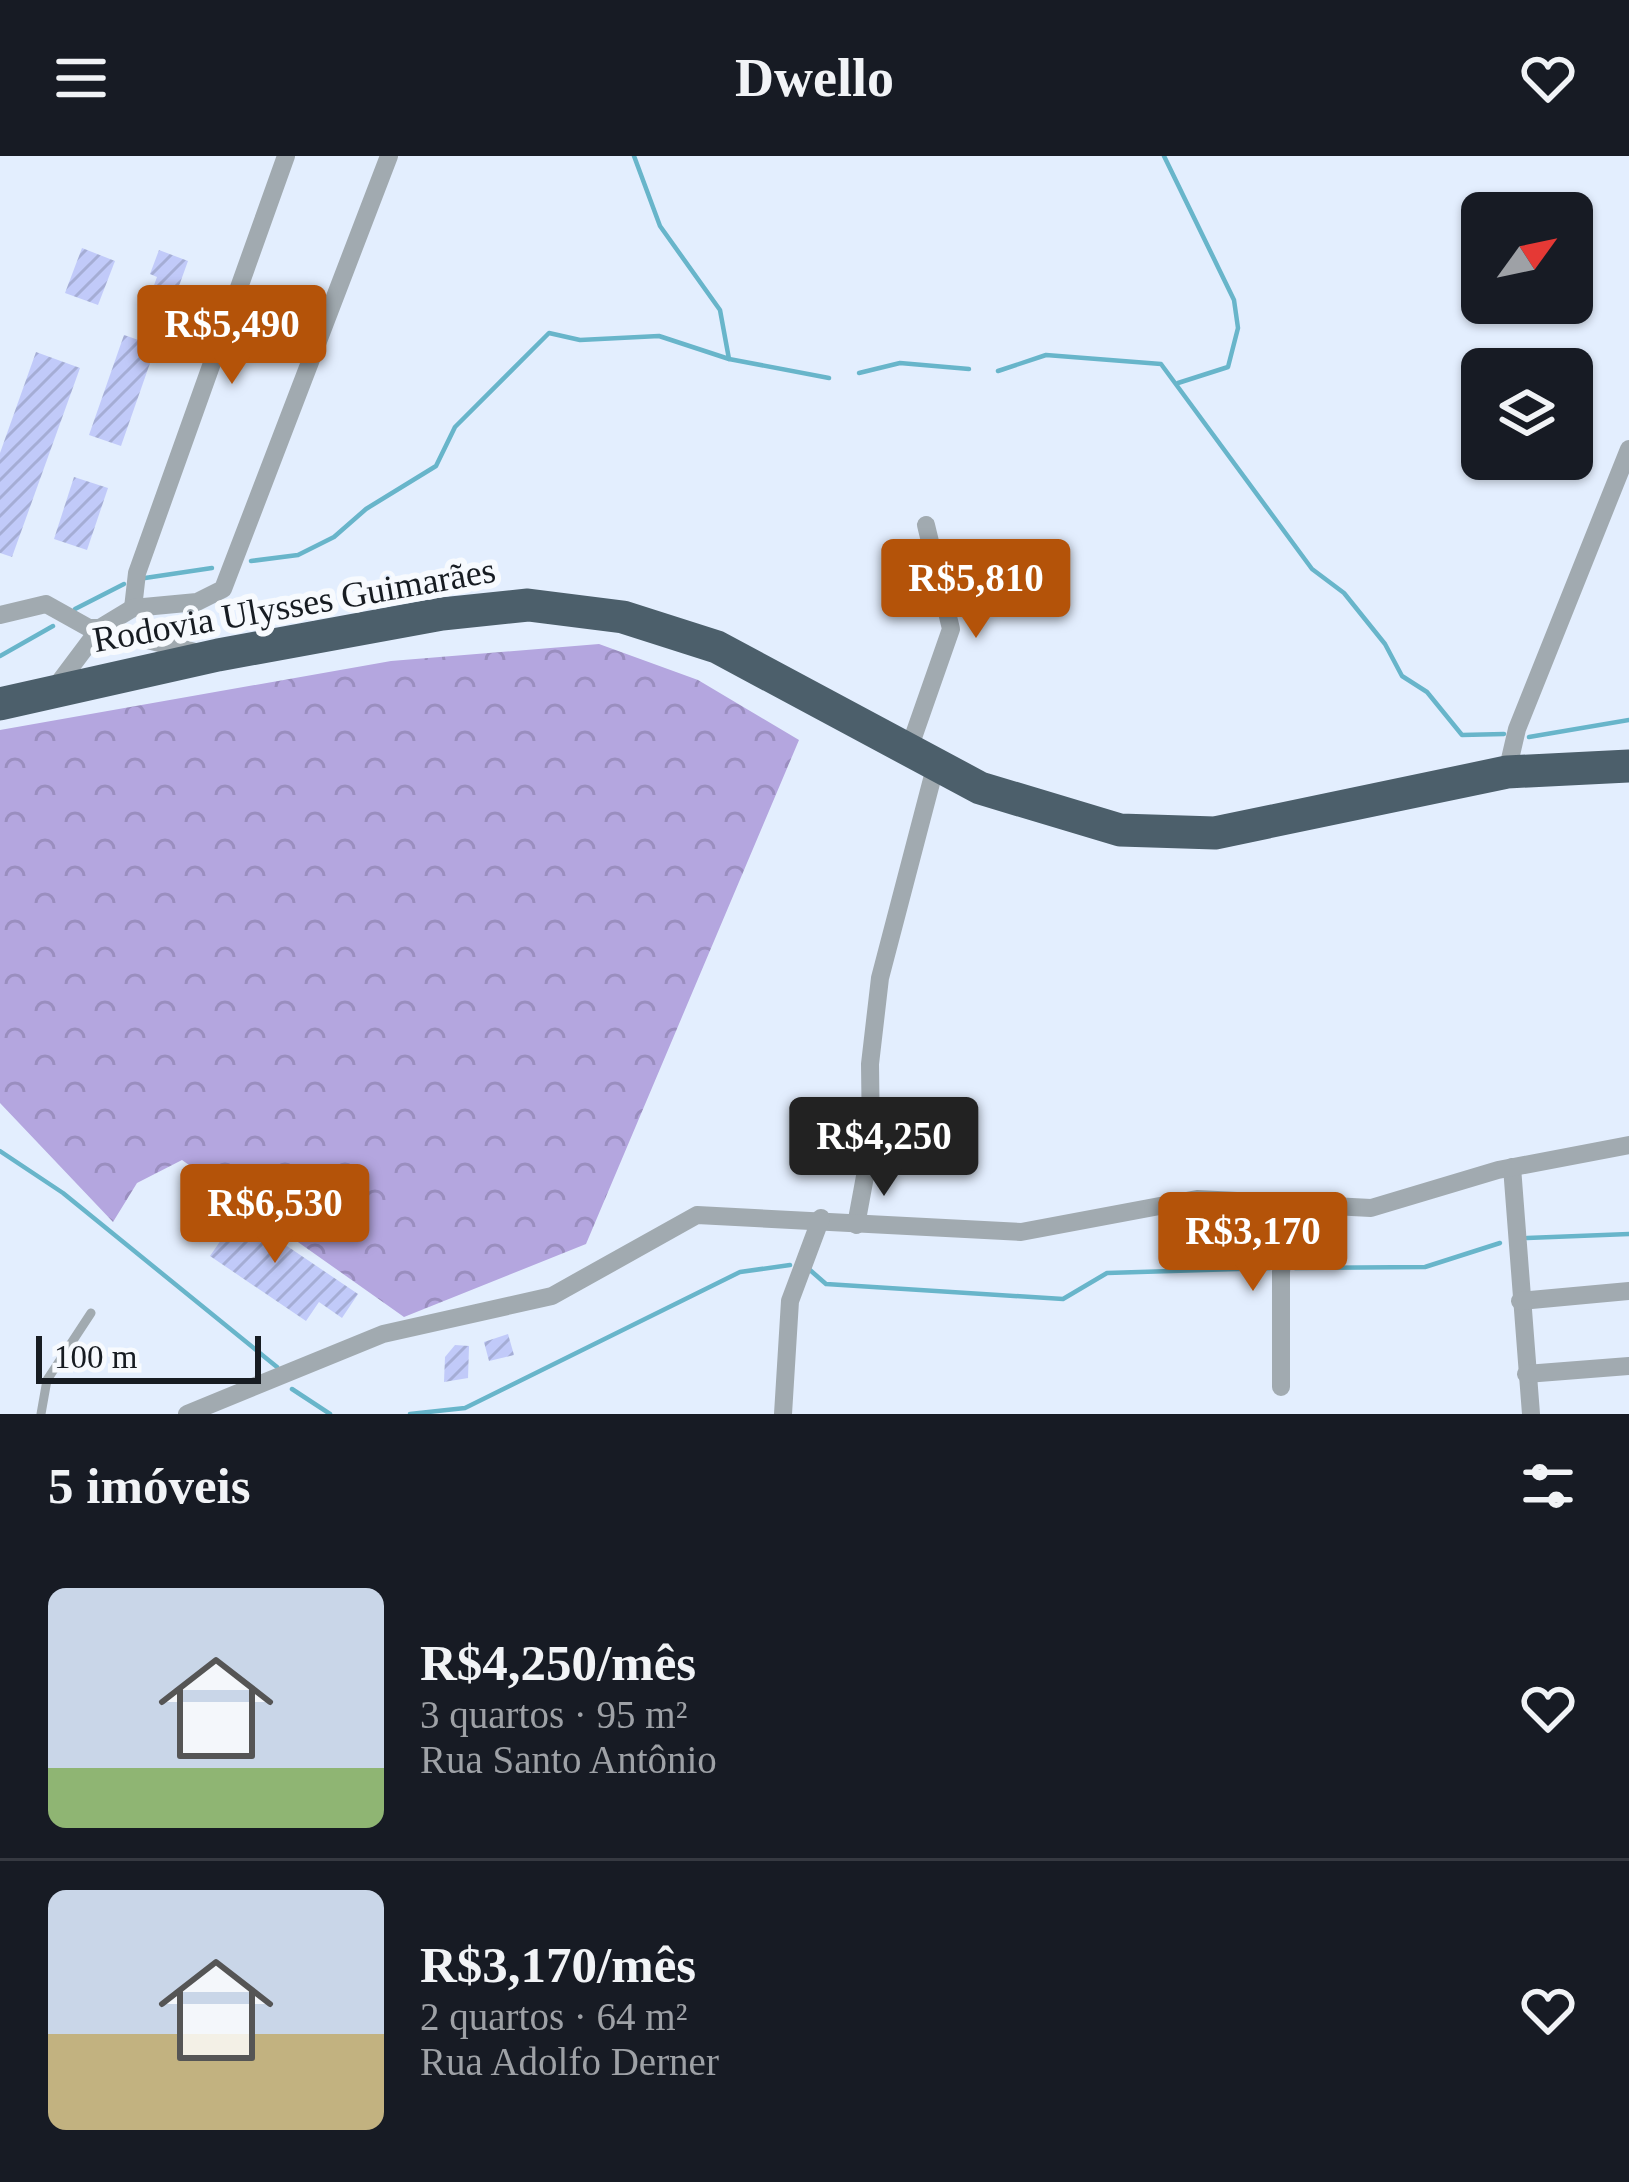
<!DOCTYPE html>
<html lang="pt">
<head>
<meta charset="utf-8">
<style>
	:root { --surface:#171b24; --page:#20242c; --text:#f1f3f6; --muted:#9ea1a6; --line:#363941; --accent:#b45309 }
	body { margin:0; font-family:"Times New Roman",serif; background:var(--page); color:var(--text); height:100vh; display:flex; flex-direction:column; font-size:45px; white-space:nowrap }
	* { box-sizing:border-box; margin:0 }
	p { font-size:39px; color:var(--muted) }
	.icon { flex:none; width:66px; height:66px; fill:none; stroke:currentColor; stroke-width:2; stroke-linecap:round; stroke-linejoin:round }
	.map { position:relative; height:1258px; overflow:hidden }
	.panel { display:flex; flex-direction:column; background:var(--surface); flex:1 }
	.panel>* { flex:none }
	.needle { width:78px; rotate:57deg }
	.tools { position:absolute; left:1461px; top:36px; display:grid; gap:24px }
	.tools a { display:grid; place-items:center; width:132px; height:132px; border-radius:18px; background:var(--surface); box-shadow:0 3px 9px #0004; font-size:60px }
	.scale { position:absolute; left:36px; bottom:30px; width:225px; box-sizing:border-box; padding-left:12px; border:6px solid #171c22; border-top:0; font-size:33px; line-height:42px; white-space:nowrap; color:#171c22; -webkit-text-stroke:9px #f7fafe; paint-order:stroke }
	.price { position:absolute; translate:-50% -102px; padding:0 27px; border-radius:12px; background:var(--accent); color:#fff; font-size:39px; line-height:78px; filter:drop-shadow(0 3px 6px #0008) }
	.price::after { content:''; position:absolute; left:50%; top:72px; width:36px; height:27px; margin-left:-18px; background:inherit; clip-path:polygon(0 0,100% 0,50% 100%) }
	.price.on { background:#222; color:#fff }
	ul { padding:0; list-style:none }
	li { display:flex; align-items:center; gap:36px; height:300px; padding:0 48px }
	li+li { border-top:3px solid var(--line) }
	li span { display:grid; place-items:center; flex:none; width:336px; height:240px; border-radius:18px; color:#555 }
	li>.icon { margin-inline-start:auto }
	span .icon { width:144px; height:144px; fill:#fffc; stroke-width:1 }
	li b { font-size:51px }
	h2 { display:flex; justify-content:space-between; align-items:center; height:144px; padding:0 48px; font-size:51px }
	header { display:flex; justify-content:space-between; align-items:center; height:156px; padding:0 48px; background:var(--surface); font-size:54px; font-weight:700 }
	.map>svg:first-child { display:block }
</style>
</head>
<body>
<header><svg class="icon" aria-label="menu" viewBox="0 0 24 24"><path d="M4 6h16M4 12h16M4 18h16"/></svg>Dwello<svg class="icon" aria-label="heart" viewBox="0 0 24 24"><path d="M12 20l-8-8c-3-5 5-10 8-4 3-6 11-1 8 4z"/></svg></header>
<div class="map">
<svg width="1629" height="1258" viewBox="0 0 1629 1258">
	<defs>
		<pattern id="forest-crowns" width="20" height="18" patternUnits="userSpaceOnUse" patternTransform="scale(3)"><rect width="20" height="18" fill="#b4a6df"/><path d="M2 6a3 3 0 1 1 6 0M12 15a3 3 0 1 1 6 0" fill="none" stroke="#9a8ebf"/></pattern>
		<pattern id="building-hatch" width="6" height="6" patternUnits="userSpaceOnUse" patternTransform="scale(3)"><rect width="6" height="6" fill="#c1caf9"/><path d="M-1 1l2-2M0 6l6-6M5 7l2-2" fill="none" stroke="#a5add5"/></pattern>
	</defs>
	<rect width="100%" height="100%" fill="#e3eefe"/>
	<!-- forest -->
	<polygon fill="url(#forest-crowns)" points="599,488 698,524 799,584 586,1088 404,1161 182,1004 137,1027 113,1066 0,947 0,574 391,505"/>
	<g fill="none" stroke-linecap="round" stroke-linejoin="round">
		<!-- stream -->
		<g stroke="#68b5ca" stroke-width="4.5">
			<polyline points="634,0 660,70 720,154 729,203"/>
			<polyline points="1164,0 1234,144 1238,172 1228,211 1178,227"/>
			<polyline points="998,215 1046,199 1161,208 1312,413 1344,437 1385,488 1402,520 1427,536 1462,579 1504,578"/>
			<polyline points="859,217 900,207 969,213"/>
			<polyline points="251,405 298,399 334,381 366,353 436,310 455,271 549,177 580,184 659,180 729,203 829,222"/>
			<polyline points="145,422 212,412"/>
			<polyline points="75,453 124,428"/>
			<polyline points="0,500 53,470"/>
			<polyline points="1529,581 1629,564"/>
			<polyline points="0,995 63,1037 277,1211"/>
			<polyline points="1527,1082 1629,1078"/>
			<polyline points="1295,1112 1425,1111 1500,1087"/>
			<polyline points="810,1114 826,1128 1063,1143 1107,1117 1270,1112"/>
			<polyline points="292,1233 330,1258"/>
			<polyline points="410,1258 465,1252 740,1116 790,1109"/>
		</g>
	</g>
	<!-- building -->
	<g fill="url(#building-hatch)">
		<polygon points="82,92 115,105 98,149 65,137"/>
		<polygon points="159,94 188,105 167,163 145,154 157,121 150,118"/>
		<polygon points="124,179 156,190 121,290 89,279"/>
		<polygon points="36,196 80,212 12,401 0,397 0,297"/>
		<polygon points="74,321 108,332 87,394 54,383"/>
		<polygon points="207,1036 358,1138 342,1162 319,1146 306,1165 210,1100 230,1071 198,1049"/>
		<polygon points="508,1178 514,1199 489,1205 484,1186"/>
		<polygon points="455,1189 469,1190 468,1222 444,1226 445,1201"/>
	</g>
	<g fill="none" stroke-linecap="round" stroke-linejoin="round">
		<!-- lane -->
		<polyline stroke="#a1aab0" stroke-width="9" points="41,1258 47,1224 91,1157"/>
		<!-- street -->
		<g stroke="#a1aab0" stroke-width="18">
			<polyline points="133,452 137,417 286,0"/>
			<polyline points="0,459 46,448 89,472 100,472 133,452 197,446 223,433 389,0"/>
			<polyline points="55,532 100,472 195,496"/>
			<polyline points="909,593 951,473 926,369"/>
			<polyline points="1507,616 1517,573 1629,293"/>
			<polyline points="1512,1011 1531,1258"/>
			<polyline points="856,1069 871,988 870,908 880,822 936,608"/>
			<polyline points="1520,1145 1629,1135"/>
			<polyline points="1526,1218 1629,1210"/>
			<polyline points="1281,1231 1281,1116 1288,1048"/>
			<polyline points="187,1258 383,1178 552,1140 697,1059 1021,1076 1197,1043 1371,1052 1498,1014 1629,989"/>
			<polyline points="783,1258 790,1145 821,1062"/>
		</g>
		<!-- highway -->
		<polyline stroke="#4c5f6b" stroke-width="33" points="0,548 218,499 442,458 528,449 623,461 717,491 980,632 1120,674 1215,677 1507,616 1629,610"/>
	</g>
	<g text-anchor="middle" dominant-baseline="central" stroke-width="12" stroke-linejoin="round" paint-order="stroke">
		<!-- street labels -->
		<g font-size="36" fill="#171c22" stroke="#f7fafe">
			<text transform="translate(294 449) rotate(-10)">Rodovia Ulysses Guimarães</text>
		</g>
	</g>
</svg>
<div class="tools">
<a><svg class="needle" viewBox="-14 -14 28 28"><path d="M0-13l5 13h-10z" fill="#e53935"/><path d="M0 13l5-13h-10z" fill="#9ea1a6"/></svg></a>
<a><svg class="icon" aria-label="layers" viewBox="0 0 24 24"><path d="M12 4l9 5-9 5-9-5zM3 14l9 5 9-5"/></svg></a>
</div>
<div class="scale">100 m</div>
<b class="price" style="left:232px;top:231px">R$5,490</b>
<b class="price" style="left:976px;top:485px">R$5,810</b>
<b class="price on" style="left:884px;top:1043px">R$4,250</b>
<b class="price" style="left:275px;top:1110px">R$6,530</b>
<b class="price" style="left:1253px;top:1138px">R$3,170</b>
</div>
<section class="panel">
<h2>5 imóveis<svg class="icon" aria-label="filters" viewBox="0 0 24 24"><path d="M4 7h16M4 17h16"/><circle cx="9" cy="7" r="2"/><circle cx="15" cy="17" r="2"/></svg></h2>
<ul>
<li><span style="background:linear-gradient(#c9d6e8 75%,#8fb573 0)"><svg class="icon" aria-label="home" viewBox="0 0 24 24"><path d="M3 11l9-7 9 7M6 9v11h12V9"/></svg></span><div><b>R$4,250/mês</b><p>3 quartos · 95 m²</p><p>Rua Santo Antônio</p></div><svg class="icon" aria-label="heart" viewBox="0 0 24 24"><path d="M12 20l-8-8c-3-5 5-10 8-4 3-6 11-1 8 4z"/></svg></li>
<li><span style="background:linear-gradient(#c9d6e8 60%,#c2b280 0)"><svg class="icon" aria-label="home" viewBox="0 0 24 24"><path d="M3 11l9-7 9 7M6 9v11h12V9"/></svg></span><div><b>R$3,170/mês</b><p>2 quartos · 64 m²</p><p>Rua Adolfo Derner</p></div><svg class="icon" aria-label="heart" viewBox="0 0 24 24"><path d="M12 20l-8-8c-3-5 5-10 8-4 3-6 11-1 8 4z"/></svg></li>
</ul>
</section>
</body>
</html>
